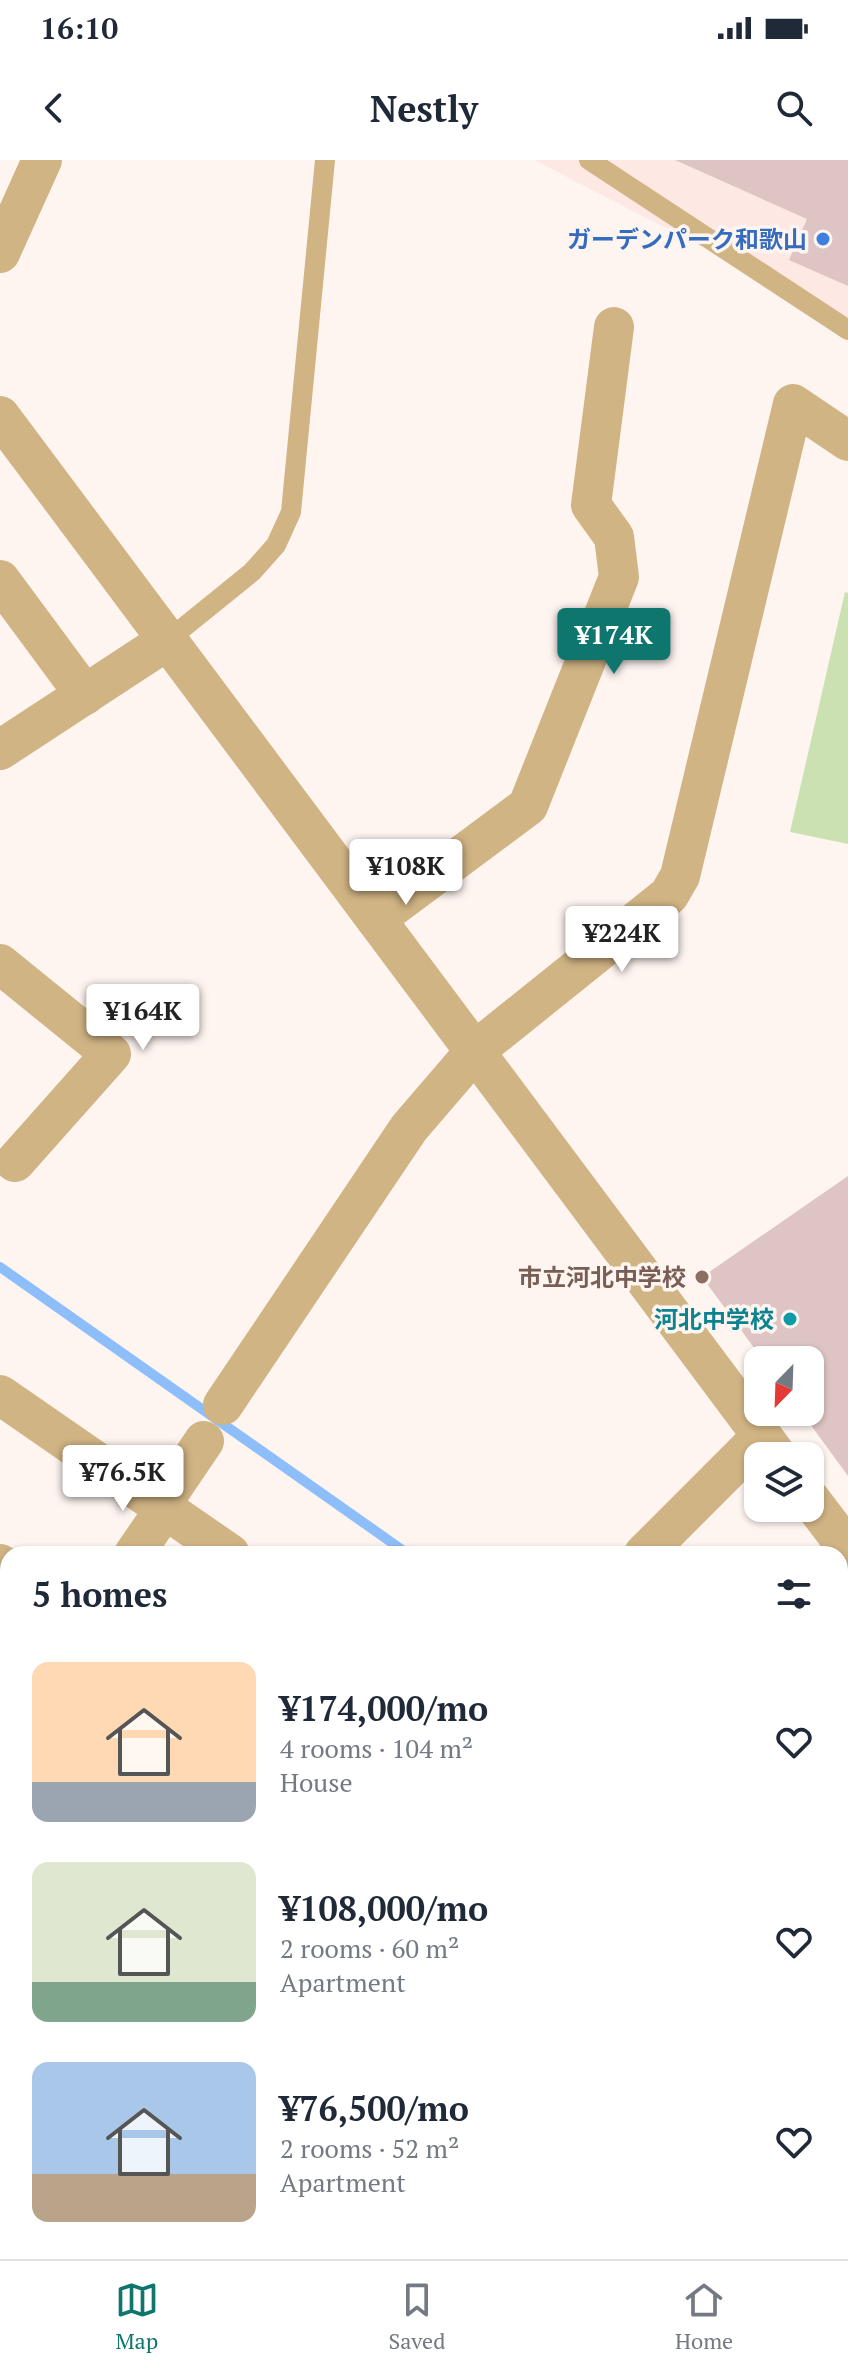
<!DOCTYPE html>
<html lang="en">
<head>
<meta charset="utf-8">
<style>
	:root { --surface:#fff; --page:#f6f6f7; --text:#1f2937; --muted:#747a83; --line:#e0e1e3; --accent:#0f766e }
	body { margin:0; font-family:"PT Serif","Noto Sans JP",serif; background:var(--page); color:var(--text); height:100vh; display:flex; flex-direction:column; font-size:30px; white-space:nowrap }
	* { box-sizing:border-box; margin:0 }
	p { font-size:26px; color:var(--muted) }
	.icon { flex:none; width:44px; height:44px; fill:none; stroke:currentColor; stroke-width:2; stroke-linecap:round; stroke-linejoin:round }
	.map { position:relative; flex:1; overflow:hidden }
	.side { position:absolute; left:0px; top:1386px; width:848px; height:714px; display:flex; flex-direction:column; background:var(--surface); border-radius:24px 24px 0 0; box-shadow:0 2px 6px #0004 }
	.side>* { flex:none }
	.needle { width:52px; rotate:203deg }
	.buttons { position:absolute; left:744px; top:1186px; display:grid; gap:16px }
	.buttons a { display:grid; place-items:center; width:80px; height:80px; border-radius:16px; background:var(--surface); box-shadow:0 2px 6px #0004; font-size:40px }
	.price { position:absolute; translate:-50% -68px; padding:0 18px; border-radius:8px; background:#fff; color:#222; font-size:26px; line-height:52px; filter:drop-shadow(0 2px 4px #0008) }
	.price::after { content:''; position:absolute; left:50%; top:48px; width:24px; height:18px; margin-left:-12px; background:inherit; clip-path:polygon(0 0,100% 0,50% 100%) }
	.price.active { background:var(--accent); color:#fff }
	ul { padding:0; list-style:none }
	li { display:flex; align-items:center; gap:24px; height:200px; padding:0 32px }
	li span { display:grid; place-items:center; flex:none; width:224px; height:160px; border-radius:16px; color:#555 }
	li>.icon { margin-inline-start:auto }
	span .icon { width:96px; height:96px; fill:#fffc; stroke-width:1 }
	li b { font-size:34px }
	h2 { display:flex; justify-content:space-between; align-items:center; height:96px; padding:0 32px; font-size:34px }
	.status { display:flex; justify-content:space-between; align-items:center; height:56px; padding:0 40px; background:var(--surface); direction:ltr }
	.status svg { height:22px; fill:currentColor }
	header { display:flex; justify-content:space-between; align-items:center; height:104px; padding:0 32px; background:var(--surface); font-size:36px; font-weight:600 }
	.tab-bar { display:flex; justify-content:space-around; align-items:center; height:112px; border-top:2px solid var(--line); background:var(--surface); font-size:22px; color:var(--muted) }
	.tab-bar a { display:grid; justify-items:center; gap:4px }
	.tab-bar .active { color:var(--accent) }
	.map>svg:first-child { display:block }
</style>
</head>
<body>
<div class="status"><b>16:10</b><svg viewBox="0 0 49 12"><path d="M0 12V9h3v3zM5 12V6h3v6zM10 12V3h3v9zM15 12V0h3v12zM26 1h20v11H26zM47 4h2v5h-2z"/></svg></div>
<header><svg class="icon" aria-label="back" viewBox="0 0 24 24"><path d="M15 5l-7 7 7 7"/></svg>Nestly<svg class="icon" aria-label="search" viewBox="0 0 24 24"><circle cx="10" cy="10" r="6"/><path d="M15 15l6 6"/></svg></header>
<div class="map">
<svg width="848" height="2099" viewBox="0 0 848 2099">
	<rect width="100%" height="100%" fill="#fef5f1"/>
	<!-- commercial -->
	<polygon fill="#fde8e4" points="534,0 848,0 848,162"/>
	<!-- green -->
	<polygon fill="#cbe1b1" points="845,432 848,433 848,684 790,672"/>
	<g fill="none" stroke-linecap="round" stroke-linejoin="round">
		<!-- stream -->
		<g stroke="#8dbefa" stroke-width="10">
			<polyline points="0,1107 408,1394"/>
			<polyline points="840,1699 848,1703"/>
		</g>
	</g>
	<!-- building -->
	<g fill="#dec5c3">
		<polygon points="675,0 848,0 848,126 789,100 807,59"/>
		<polygon points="848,1016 848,1316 810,1264 810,1200 763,1200 702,1117"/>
	</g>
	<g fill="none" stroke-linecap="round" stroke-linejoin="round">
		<!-- service -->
		<g stroke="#d1b484" stroke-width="20">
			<polyline points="589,0 848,170"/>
			<polyline points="168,480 252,412 276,385 291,352 325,0"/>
		</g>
		<!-- minor -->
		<g stroke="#d1b484" stroke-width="40">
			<polyline points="0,93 42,0"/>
			<polyline points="0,256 777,1296"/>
			<polyline points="0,420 85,535"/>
			<polyline points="0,590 168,480"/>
			<polyline points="376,759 528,646 619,417 614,377 591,345 614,167"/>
			<polyline points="0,804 111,894 15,1002"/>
			<polyline points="0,1235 230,1394"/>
			<polyline points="223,1245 409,968 476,890 669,735 680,716 793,244 848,281"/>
			<polyline points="810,1339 848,1389"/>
			<polyline points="160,1346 204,1281"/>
			<polyline points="134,1394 165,1349"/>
			<polyline points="644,1394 762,1276"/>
			<polyline points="0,1404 8,1409"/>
			<polyline points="0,1682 8,1693"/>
			<polyline points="0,1881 8,1887"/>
			<polyline points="0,2000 8,2006"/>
			<polyline points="296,2092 301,2099"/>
			<polyline points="23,2099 29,2092"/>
		</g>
	</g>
	<!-- markers -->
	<circle fill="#3f7fe0" stroke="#fef5f1" stroke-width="3" cx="823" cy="79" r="8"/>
	<circle fill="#8d6e63" stroke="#fef5f1" stroke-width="3" cx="702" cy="1117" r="8"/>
	<circle fill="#0f9aa8" stroke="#fef5f1" stroke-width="3" cx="790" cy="1159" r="8"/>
	<g text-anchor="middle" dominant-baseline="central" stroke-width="7" stroke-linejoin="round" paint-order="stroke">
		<!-- shop labels -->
		<g font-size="24" font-weight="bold" fill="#366cbe" stroke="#fef5f1" text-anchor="end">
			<text x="807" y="79">ガーデンパーク和歌山</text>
		</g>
		<!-- education labels -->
		<g font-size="24" font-weight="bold" fill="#785e54" stroke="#fef5f1" text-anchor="end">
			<text x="686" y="1117">市立河北中学校</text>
		</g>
		<!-- culture labels -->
		<g font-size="24" font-weight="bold" fill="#0d838f" stroke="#fef5f1" text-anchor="end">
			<text x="774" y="1159">河北中学校</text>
		</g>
	</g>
</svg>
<div class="buttons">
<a><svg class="needle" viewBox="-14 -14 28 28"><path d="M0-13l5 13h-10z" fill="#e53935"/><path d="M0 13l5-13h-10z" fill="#747a83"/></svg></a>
<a><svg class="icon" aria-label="layers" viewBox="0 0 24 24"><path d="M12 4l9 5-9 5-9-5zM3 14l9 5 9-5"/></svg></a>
</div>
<b class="price active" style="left:614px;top:516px">¥174K</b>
<b class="price" style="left:406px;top:747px">¥108K</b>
<b class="price" style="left:622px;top:814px">¥224K</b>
<b class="price" style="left:143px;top:892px">¥164K</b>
<b class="price" style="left:123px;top:1353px">¥76.5K</b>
<section class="side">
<h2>5 homes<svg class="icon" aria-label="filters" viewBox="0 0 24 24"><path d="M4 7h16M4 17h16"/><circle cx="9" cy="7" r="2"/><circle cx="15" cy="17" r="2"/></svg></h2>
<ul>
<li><span style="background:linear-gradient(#ffd9b3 75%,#9aa5b1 0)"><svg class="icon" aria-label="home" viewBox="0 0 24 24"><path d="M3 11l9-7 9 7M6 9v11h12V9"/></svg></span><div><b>¥174,000/mo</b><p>4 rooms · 104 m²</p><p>House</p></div><svg class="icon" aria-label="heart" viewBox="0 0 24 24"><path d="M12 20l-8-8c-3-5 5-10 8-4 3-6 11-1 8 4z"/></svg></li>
<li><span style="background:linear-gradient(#dfe7d0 75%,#7fa58c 0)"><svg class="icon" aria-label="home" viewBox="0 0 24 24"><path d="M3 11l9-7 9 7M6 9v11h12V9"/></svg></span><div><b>¥108,000/mo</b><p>2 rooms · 60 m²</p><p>Apartment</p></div><svg class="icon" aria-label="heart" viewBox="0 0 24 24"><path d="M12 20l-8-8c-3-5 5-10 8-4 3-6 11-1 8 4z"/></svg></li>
<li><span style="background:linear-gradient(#a9c7e8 70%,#b9a48a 0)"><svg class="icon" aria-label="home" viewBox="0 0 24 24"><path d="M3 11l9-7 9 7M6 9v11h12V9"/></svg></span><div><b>¥76,500/mo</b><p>2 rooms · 52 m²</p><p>Apartment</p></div><svg class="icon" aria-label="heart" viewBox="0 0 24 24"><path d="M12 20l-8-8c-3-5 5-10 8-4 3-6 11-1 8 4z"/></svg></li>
</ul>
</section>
</div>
<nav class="tab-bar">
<a class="active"><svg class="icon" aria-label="map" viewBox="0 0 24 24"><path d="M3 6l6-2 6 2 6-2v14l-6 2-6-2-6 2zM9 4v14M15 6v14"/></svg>Map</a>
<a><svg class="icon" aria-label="saved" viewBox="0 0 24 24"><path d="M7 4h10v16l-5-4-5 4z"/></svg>Saved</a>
<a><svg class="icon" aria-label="home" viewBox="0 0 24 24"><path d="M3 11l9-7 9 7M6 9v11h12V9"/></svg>Home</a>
</nav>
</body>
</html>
